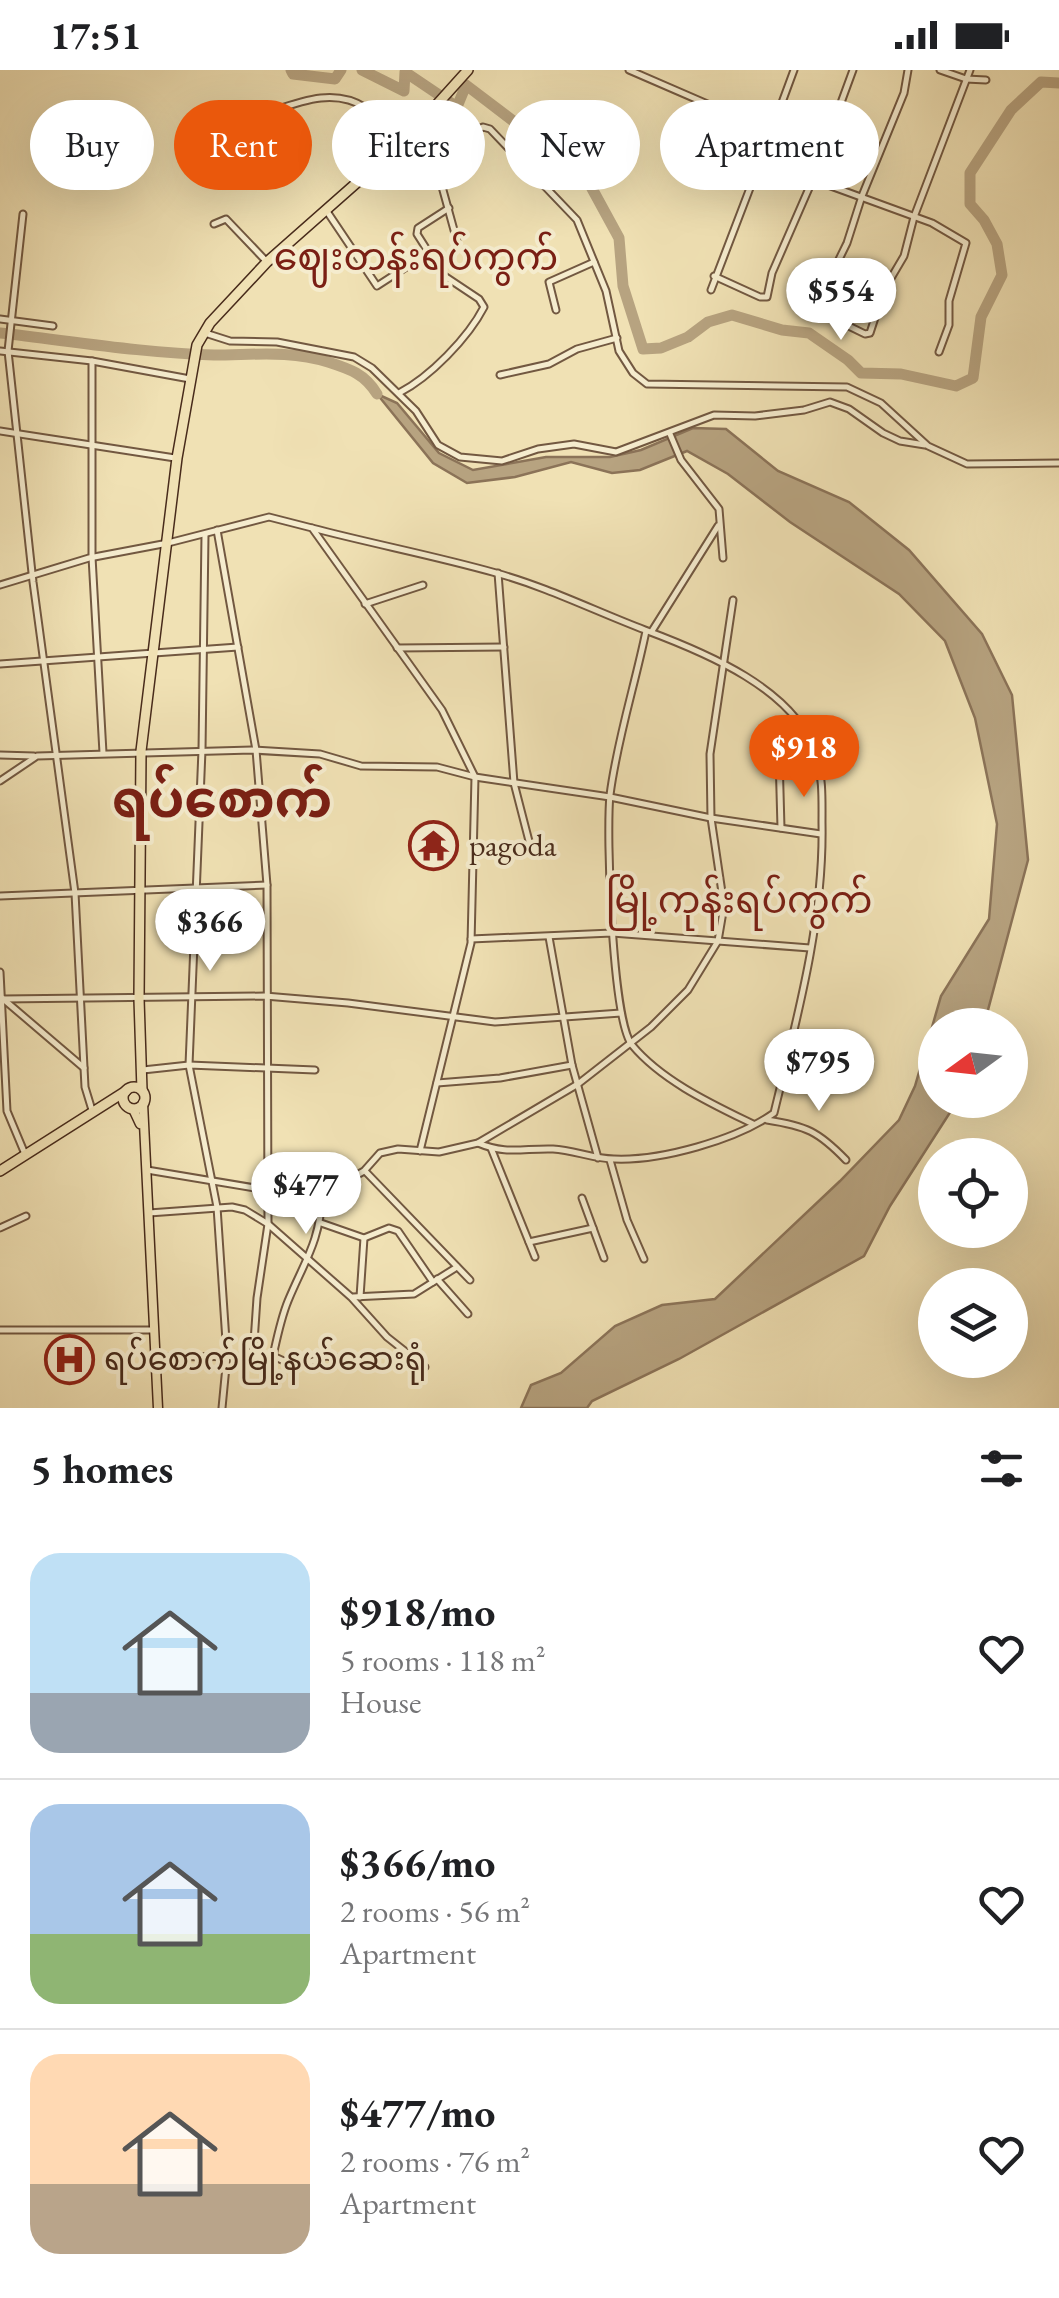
<!DOCTYPE html>
<html lang="en">
<head>
<meta charset="utf-8">
<style>
	:root { --surface:#fff; --page:#f6f6f6; --text:#202124; --muted:#757577; --line:#e0e0e0; --accent:#ea580c }
	body { margin:0; font-family:"EB Garamond","Noto Sans Myanmar",serif; background:var(--page); color:var(--text); height:100vh; display:flex; flex-direction:column; font-size:38px; white-space:nowrap }
	* { box-sizing:border-box; margin:0 }
	p { font-size:32px; color:var(--muted) }
	.icon { flex:none; width:55px; height:55px; fill:none; stroke:currentColor; stroke-width:2; stroke-linecap:round; stroke-linejoin:round }
	.map { position:relative; height:1338px; overflow:hidden }
	.side { display:flex; flex-direction:column; background:var(--surface); flex:1 }
	.side>* { flex:none }
	.hud { position:absolute; left:30px; top:30px; width:1000px; height:90px; display:flex; gap:20px }
	.needle { width:65px; rotate:255deg }
	.tools { position:absolute; left:918px; top:938px; display:grid; gap:20px }
	.tools a { display:grid; place-items:center; width:110px; height:110px; border-radius:50%; background:var(--surface); box-shadow:0 10px 40px #0002; font-size:50px }
	.price { position:absolute; translate:-50% -85px; padding:0 22px; border-radius:35px; background:#fff; color:#222; font-size:32px; line-height:65px; filter:drop-shadow(0 2px 5px #0008) }
	.price::after { content:''; position:absolute; left:50%; top:60px; width:30px; height:22px; margin-left:-15px; background:inherit; clip-path:polygon(0 0,100% 0,50% 100%) }
	.price.selected { background:var(--accent); color:#fff }
	ul { padding:0; list-style:none }
	li { display:flex; align-items:center; gap:30px; height:250px; padding:0 30px }
	li+li { border-top:2px solid var(--line) }
	li span { display:grid; place-items:center; flex:none; width:280px; height:200px; border-radius:30px; color:#555 }
	li>.icon { margin-inline-start:auto }
	span .icon { width:120px; height:120px; fill:#fffc; stroke-width:1 }
	li b { font-size:42px }
	h2 { display:flex; justify-content:space-between; align-items:center; height:120px; padding:0 30px; font-size:42px }
	.tag { padding:0 35px; border-radius:45px; background:var(--surface); box-shadow:0 10px 40px #0002; font-size:35px; line-height:90px }
	.tag.selected { background:var(--accent); color:#fff }
	.status { display:flex; justify-content:space-between; align-items:center; height:70px; padding:0 50px; background:var(--surface); direction:ltr }
	.status svg { height:28px; fill:currentColor }
	.map>svg:first-child { display:block }
</style>
</head>
<body>
<div class="status"><b>17:51</b><svg viewBox="0 0 49 12"><path d="M0 12V9h3v3zM5 12V6h3v6zM10 12V3h3v9zM15 12V0h3v12zM26 1h20v11H26zM47 4h2v5h-2z"/></svg></div>
<div class="map">
<svg width="1059" height="1338" viewBox="0 0 1059 1338">
	<rect width="100%" height="100%" fill="#f0e1b4"/>
	<filter id="stains"><feTurbulence type="fractalNoise" baseFrequency=".002" numOctaves="4"/><feColorMatrix values="0 0 0 0 .2 0 0 0 0 .09 0 0 0 0 .02 0 0 0 .5 -.17"/></filter>
	<radialGradient id="worn" r=".72"><stop offset=".6" stop-color="#630" stop-opacity="0"/><stop offset="1" stop-color="#630" stop-opacity=".3"/></radialGradient>
	<!-- water -->
	<polygon fill="#b7a380" stroke="#8b7358" stroke-width="2.5" points="377,324 397,333 439,383 473,400 546,387 610,387 641,380 693,358 726,359 778,401 849,432 909,480 982,564 1012,625 1028,790 984,955 935,955 935,1030 958,1030 890,1136 864,1186 679,1289 592,1331 587,1338 521,1338 531,1315 561,1303 615,1256 662,1235 715,1229 840,1111 899,1050 915,1016 941,926 989,849 997,754 975,648 945,571 899,524 790,452 728,404 687,381 640,400 612,403 571,392 515,407 467,413 433,393"/>
	<g fill="none" stroke-linecap="round" stroke-linejoin="round">
		<!-- river -->
		<g stroke="#b7a380" stroke-width="11">
			<polyline points="291,0 293,4 335,9 341,0"/>
			<polyline points="362,0 404,21 405,2 457,37 466,15 592,111 589,113 619,168 623,216 643,279 661,278 688,267 708,252 732,245 782,260 809,263 848,290 861,303 901,304 956,316 973,308 981,247 1002,205 997,174 984,150 970,134 970,103 1011,40 1041,12 1059,13"/>
			<path d="M 0,263 C 71,271 142,283 214,285 C 253,285 290,280 328,292 C 350,299 365,304 377,324"/>
		</g>
		<defs>
			<g id="street">
				<polyline points="629,0 772,62"/>
				<polyline points="794,0 763,84 773,95 932,153 966,173 949,231 949,255 939,282"/>
				<polyline points="908,0 904,23 862,126 847,173 826,216 826,245 865,264 870,263 884,220 904,186 914,147 970,0"/>
				<polyline points="940,0 966,9 986,10"/>
				<path d="M 270,42 C 302,31 335,18 366,38 C 378,46 387,67 394,79"/>
				<polyline points="405,71 453,70 483,57 490,59 577,150 606,221 619,281 633,303 647,314 847,317 881,333 928,376 967,394 1059,393"/>
				<polyline points="430,73 457,171"/>
				<polyline points="326,140 377,216 428,183"/>
				<polyline points="23,144 8,281 33,512 75,823 85,1017 92,1040"/>
				<polyline points="214,154 226,149 267,192"/>
				<polyline points="714,206 760,227 767,227 772,203 813,109 853,0"/>
				<polyline points="711,220 763,84"/>
				<polyline points="556,240 549,212 594,192"/>
				<polyline points="0,249 53,256"/>
				<polyline points="205,263 230,271 277,272 354,287 372,298 416,341 438,375 460,387 502,391 538,379 574,374 616,382 714,345 755,346 804,340 830,332 849,339 883,363 900,371 925,375"/>
				<polyline points="0,281 92,291 190,309"/>
				<polyline points="92,291 92,487 103,683"/>
				<polyline points="500,305 549,294 577,279 617,268"/>
				<path d="M 399,323 C 430,307 468,268 484,237 L 479,229 L 443,205 L 417,164 L 418,158 L 449,138"/>
				<polyline points="0,361 175,388"/>
				<polyline points="670,364 681,390 719,439 723,488"/>
				<path d="M 312,458 C 373,474 436,486 496,503 C 547,517 595,541 645,560 C 704,582 796,619 816,685 C 823,707 822,730 822,753 C 824,851 797,948 774,1043 C 736,1070 661,1091 614,1089 C 593,1089 574,1080 553,1079 C 524,1078 506,1085 478,1073"/>
				<polyline points="217,460 256,680 267,815 268,1154 257,1228 253,1287"/>
				<polyline points="205,465 202,680 189,995 217,1137 227,1286 222,1338"/>
				<polyline points="498,503 514,713 530,775"/>
				<polyline points="0,515 89,488 168,473 269,447 312,458 442,640 475,707 471,873 420,1081"/>
				<polyline points="365,534 423,515"/>
				<path d="M 646,561 C 635,615 617,670 610,725 C 606,763 612,950 632,975 C 662,1011 712,1034 753,1054"/>
				<polyline points="652,561 718,456"/>
				<polyline points="397,578 504,577"/>
				<polyline points="0,594 238,577"/>
				<polyline points="0,685 34,686"/>
				<polyline points="779,685 781,758"/>
				<polyline points="0,711 37,686 252,680 320,684 361,696 437,697 475,707 610,727 711,748 821,764"/>
				<polyline points="0,826 267,815"/>
				<polyline points="549,867 572,995 598,1088"/>
				<polyline points="471,869 612,863 810,878"/>
				<polyline points="0,902 7,1041 25,1084"/>
				<polyline points="2,928 84,998"/>
				<polyline points="3,929 265,926 348,933 495,952 621,943"/>
				<polyline points="143,1000 189,995 315,1000"/>
				<polyline points="437,1013 500,1008 572,995"/>
				<path d="M 767,1050 C 806,1056 818,1061 846,1090"/>
				<polyline points="491,1078 535,1187"/>
				<polyline points="610,1090 627,1150 644,1189"/>
				<polyline points="147,1100 267,1120 322,1125 364,1101 380,1083 398,1079 439,1082 478,1073 578,1014 651,957 688,920 718,871 724,836 711,748 710,684 733,530"/>
				<polyline points="365,1101 470,1210"/>
				<polyline points="582,1128 604,1188"/>
				<polyline points="149,1143 232,1137 245,1140 268,1154 351,1227 387,1267 425,1297"/>
				<polyline points="321,1153 364,1168 389,1158 398,1161 433,1212"/>
				<polyline points="0,1158 26,1146"/>
				<polyline points="529,1172 593,1158"/>
				<polyline points="437,1209 468,1244"/>
				<polyline points="353,1227 414,1224 457,1197"/>
				<polyline points="360,1227 364,1168"/>
				<polyline points="0,1260 154,1260"/>
				<path d="M 273,1286 C 277,1268 281,1248 288,1231 C 305,1190 320,1172 322,1125"/>
				<polyline points="156,1287 273,1286 297,1297 326,1286 363,1291"/>
			</g>
			<g id="primary">
				<polyline points="143,1033 158,1338"/>
				<polyline points="133,1039 140,1054"/>
			</g>
			<g id="highway">
				<circle cx="134" cy="1028" r="11"/>
				<polyline points="142,1020 139,929 141,681 177,388 197,275 210,253 267,192 404,71 468,0"/>
				<polyline points="0,1101 126,1021"/>
			</g>
		</defs>
		<!-- street casing -->
		<use href="#street" stroke="#725841" stroke-width="9"/>
		<!-- primary casing -->
		<use href="#primary" stroke="#482b1b" stroke-width="11"/>
		<!-- highway casing -->
		<use href="#highway" stroke="#482b1b" stroke-width="12"/>
		<!-- street -->
		<use href="#street" stroke="#f5ecce" stroke-width="5"/>
		<!-- primary -->
		<use href="#primary" stroke="#f0e1b4" stroke-width="8"/>
		<!-- highway -->
		<use href="#highway" stroke="#f0e1b4" stroke-width="9"/>
	</g>
	<!-- icons -->
	<defs>
		<symbol id="temple-ring" viewBox="-11 -11 22 22"><circle r="9.5" fill="#f5ecce" stroke="#8f2418" stroke-width="1.5"/><path d="M0-6L5-2H3V0L6.5 2.5H4V6H1.5V3h-3V6H-4V2.5H-6.5L-3 0V-2H-5Z" fill="#8f2418"/></symbol>
		<symbol id="hospital-ring" viewBox="-11 -11 22 22"><circle r="9.5" fill="#f5ecce" stroke="#8f2418" stroke-width="1.5"/><path d="M-5-5h3v3.5h4V-5h3V5h-3V1.5h-4V5h-3Z" fill="#8f2418"/></symbol>
	</defs>
	<g fill-rule="evenodd">
		<use href="#temple-ring" x="406" y="748" width="55" height="55"/>
		<use href="#hospital-ring" x="42" y="1262" width="55" height="55"/>
	</g>
	<g text-anchor="middle" dominant-baseline="central" stroke-width="8" stroke-linejoin="round" paint-order="stroke">
		<!-- poi labels -->
		<g font-size="32" fill="#482b1b" stroke="#f5ecce" text-anchor="start">
			<text x="469" y="775">pagoda</text>
			<text x="104" y="1289">ရပ်စောက်မြို့နယ်ဆေးရုံ</text>
		</g>
		<!-- quarter labels -->
		<g font-size="38" fill="#7a1f14" stroke="#f5ecce">
			<text x="416" y="186">ဈေးတန်းရပ်ကွက်</text>
			<text x="739" y="829">မြို့ကုန်းရပ်ကွက်</text>
		</g>
		<!-- town labels -->
		<g font-size="52" font-weight="bold" fill="#7a1f14" stroke="#f5ecce">
			<text x="222" y="728">ရပ်စောက်</text>
		</g>
	</g>
	<rect width="100%" height="100%" filter="url(#stains)"/>
	<rect width="100%" height="100%" fill="url(#worn)"/>
</svg>
<div class="tools">
<a><svg class="needle" viewBox="-14 -14 28 28"><path d="M0-13l5 13h-10z" fill="#e53935"/><path d="M0 13l5-13h-10z" fill="#757577"/></svg></a>
<a><svg class="icon" aria-label="locate" viewBox="0 0 24 24"><circle cx="12" cy="12" r="6"/><path d="M12 2v4M12 18v4M2 12h4M18 12h4"/></svg></a>
<a><svg class="icon" aria-label="layers" viewBox="0 0 24 24"><path d="M12 4l9 5-9 5-9-5zM3 14l9 5 9-5"/></svg></a>
</div>
<b class="price" style="left:841px;top:273px">$554</b>
<b class="price selected" style="left:804px;top:730px">$918</b>
<b class="price" style="left:210px;top:904px">$366</b>
<b class="price" style="left:819px;top:1044px">$795</b>
<b class="price" style="left:306px;top:1167px">$477</b>
<div class="hud">
<a class="tag">Buy</a>
<a class="tag selected">Rent</a>
<a class="tag">Filters</a>
<a class="tag">New</a>
<a class="tag">Apartment</a>
</div>
</div>
<section class="side">
<h2>5 homes<svg class="icon" aria-label="filters" viewBox="0 0 24 24"><path d="M4 7h16M4 17h16"/><circle cx="9" cy="7" r="2"/><circle cx="15" cy="17" r="2"/></svg></h2>
<ul>
<li><span style="background:linear-gradient(#bfe0f5 70%,#9aa5b1 0)"><svg class="icon" aria-label="home" viewBox="0 0 24 24"><path d="M3 11l9-7 9 7M6 9v11h12V9"/></svg></span><div><b>$918/mo</b><p>5 rooms · 118 m²</p><p>House</p></div><svg class="icon" aria-label="heart" viewBox="0 0 24 24"><path d="M12 20l-8-8c-3-5 5-10 8-4 3-6 11-1 8 4z"/></svg></li>
<li><span style="background:linear-gradient(#a9c7e8 65%,#8fb573 0)"><svg class="icon" aria-label="home" viewBox="0 0 24 24"><path d="M3 11l9-7 9 7M6 9v11h12V9"/></svg></span><div><b>$366/mo</b><p>2 rooms · 56 m²</p><p>Apartment</p></div><svg class="icon" aria-label="heart" viewBox="0 0 24 24"><path d="M12 20l-8-8c-3-5 5-10 8-4 3-6 11-1 8 4z"/></svg></li>
<li><span style="background:linear-gradient(#ffd9b3 65%,#b9a48a 0)"><svg class="icon" aria-label="home" viewBox="0 0 24 24"><path d="M3 11l9-7 9 7M6 9v11h12V9"/></svg></span><div><b>$477/mo</b><p>2 rooms · 76 m²</p><p>Apartment</p></div><svg class="icon" aria-label="heart" viewBox="0 0 24 24"><path d="M12 20l-8-8c-3-5 5-10 8-4 3-6 11-1 8 4z"/></svg></li>
</ul>
</section>
</body>
</html>
